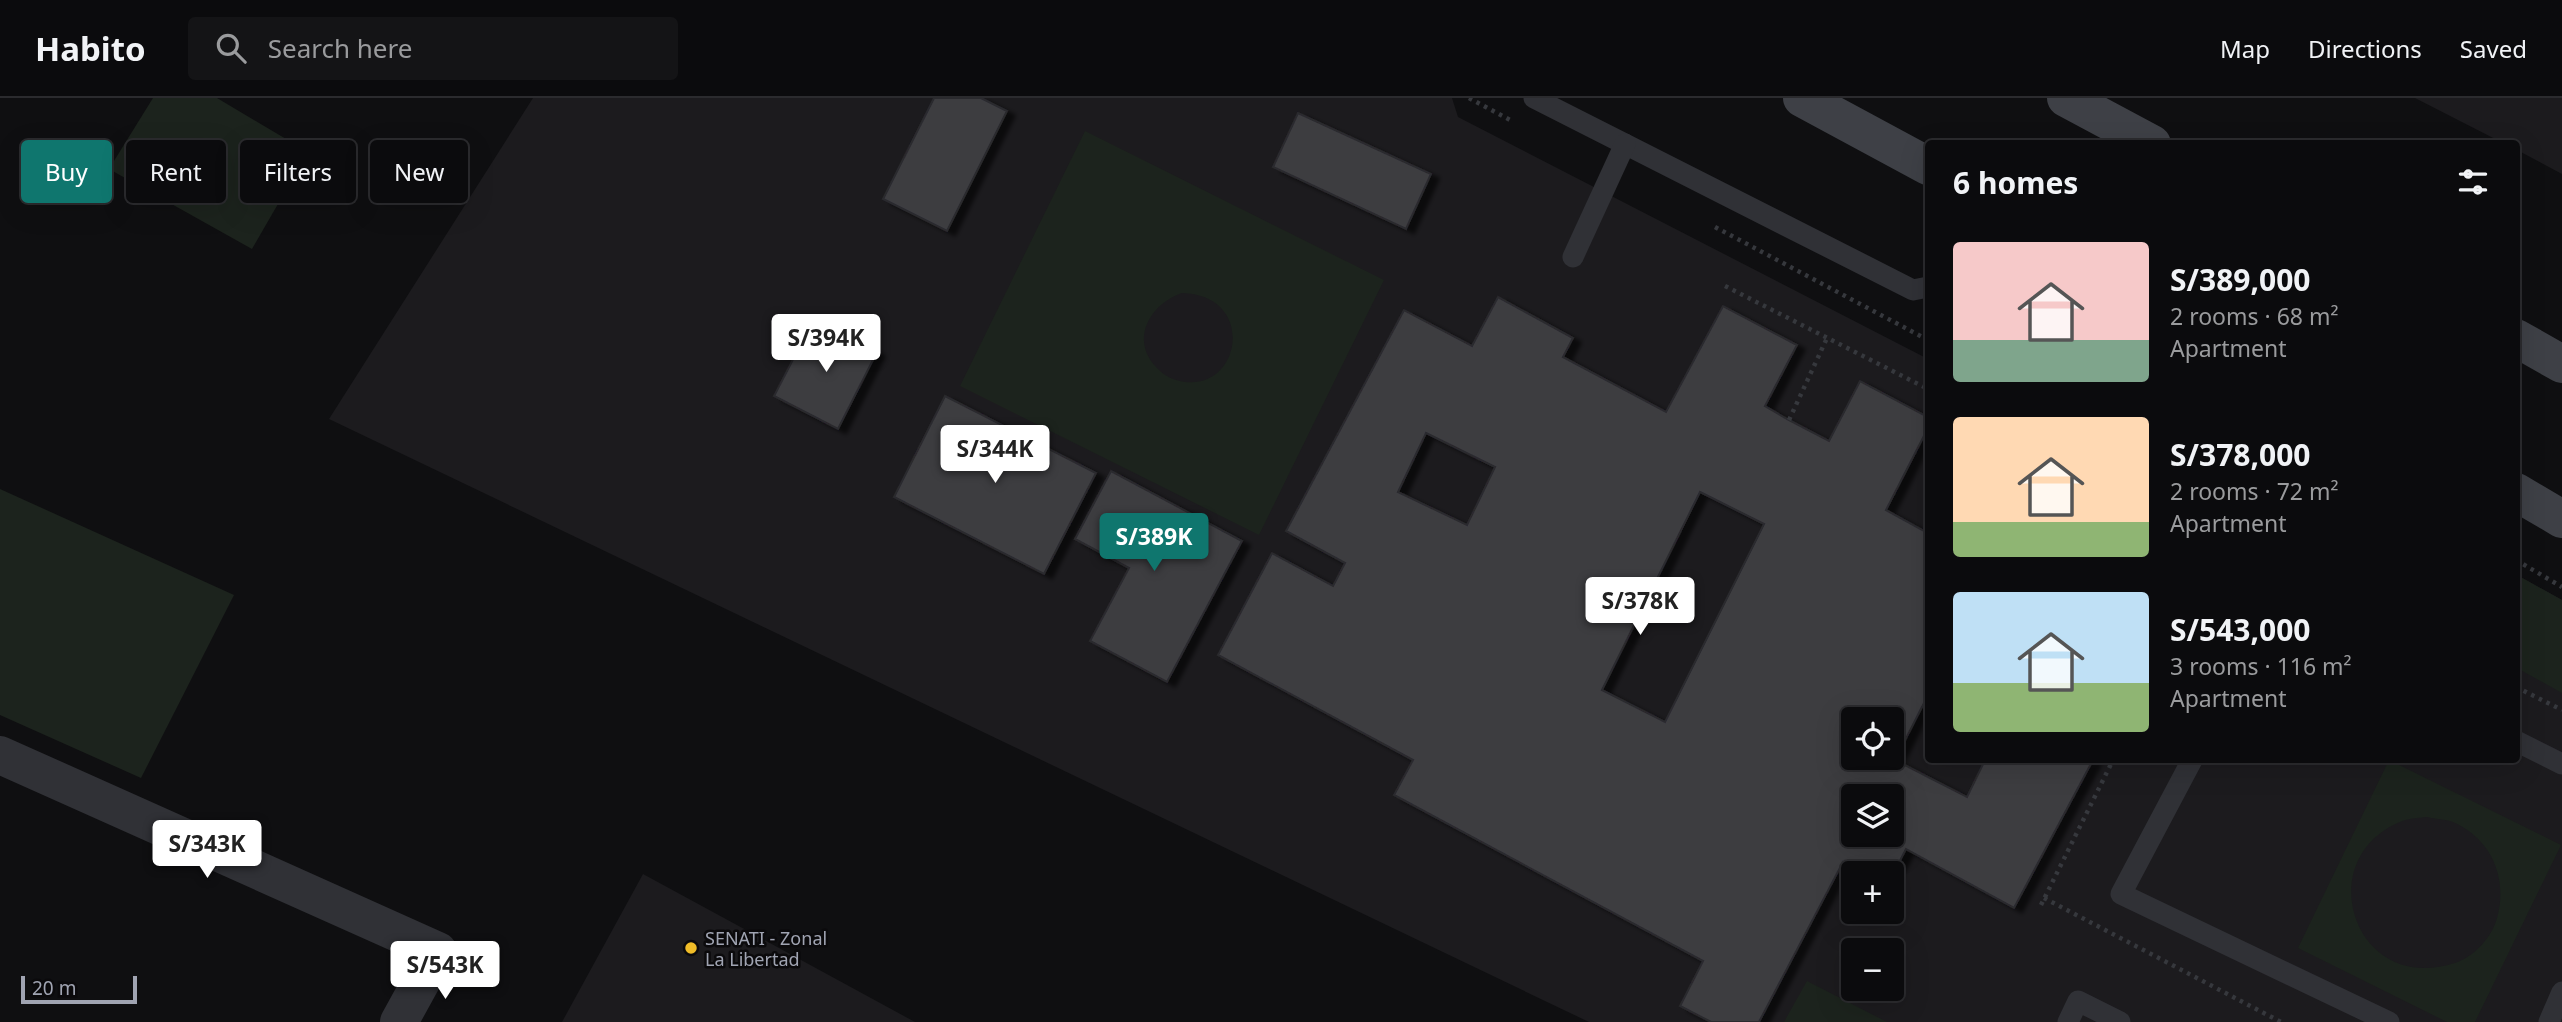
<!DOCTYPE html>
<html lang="en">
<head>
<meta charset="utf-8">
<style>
	:root { --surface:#0b0b0d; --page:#141416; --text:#f1f3f6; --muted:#9a9b9d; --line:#2b2b2e; --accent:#0f766e }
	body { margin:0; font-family:"Noto Sans",sans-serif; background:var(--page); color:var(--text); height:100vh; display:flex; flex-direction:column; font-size:26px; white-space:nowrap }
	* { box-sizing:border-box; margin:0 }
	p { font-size:23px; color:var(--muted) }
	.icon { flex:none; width:38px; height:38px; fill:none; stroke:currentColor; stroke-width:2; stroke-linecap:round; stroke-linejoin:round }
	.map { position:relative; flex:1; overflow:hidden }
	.side { position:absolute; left:1925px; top:42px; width:595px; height:623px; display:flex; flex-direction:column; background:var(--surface); border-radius:7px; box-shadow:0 7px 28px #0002,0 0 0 2px var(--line) }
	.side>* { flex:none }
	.hud { position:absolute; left:21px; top:42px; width:665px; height:63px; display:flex; gap:14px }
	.controls { position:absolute; left:1841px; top:609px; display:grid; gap:14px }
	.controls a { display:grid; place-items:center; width:63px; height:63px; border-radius:7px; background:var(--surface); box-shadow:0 7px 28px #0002,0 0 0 2px var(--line); font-size:35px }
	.scale { position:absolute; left:21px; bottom:18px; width:116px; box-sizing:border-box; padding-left:7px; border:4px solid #a0a4b2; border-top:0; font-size:19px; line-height:24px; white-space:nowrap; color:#a0a4b2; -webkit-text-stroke:5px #0b0a0c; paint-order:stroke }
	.price { position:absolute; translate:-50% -60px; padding:0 16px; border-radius:7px; background:#fff; color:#222; font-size:23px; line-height:46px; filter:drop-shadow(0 2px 4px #0008) }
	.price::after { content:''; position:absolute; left:50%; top:42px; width:21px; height:16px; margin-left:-10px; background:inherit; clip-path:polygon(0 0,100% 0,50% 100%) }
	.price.on { background:var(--accent); color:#fff }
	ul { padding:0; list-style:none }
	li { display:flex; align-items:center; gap:21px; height:175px; padding:0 28px }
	li span { display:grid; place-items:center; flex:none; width:196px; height:140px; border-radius:7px; color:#555 }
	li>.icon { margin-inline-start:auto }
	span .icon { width:84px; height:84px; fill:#fffc; stroke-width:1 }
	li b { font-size:30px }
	h2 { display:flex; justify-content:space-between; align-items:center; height:84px; padding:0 28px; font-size:30px }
	.pill { padding:0 24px; border-radius:7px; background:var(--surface); box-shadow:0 7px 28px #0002,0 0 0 2px var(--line); font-size:24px; line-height:63px }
	.pill.on { background:var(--accent); color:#fff }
	header { display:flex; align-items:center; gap:42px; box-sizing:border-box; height:98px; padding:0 35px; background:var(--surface); border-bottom:2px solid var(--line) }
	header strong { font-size:33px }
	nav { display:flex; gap:38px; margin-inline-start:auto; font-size:24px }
	.search { width:490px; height:63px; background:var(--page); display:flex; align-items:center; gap:18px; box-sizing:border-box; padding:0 24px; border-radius:7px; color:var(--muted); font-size:26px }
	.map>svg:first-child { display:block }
</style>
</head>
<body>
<header>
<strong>Habito</strong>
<div class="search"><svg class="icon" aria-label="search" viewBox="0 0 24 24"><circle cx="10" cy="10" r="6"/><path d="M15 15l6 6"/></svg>Search here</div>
<nav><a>Map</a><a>Directions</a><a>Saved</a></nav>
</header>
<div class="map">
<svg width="2562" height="924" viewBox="0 0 2562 924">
	<defs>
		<filter id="shadow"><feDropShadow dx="8" dy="4.5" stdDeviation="2" flood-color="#0009"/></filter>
	</defs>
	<rect width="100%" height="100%" fill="#0f0f11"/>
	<!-- built -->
	<g fill="#1c1b1e" fill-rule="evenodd">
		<path d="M 533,0 L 1452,0 L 1458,19 L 1928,261 L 1928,662 L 2516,662 L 2517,477 L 2562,502 L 2562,924 L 1589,924 L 329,321 ZM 1853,621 L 1892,621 L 1892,660 L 1853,660 ZM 1853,698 L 1892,698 L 1892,737 L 1853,737 ZM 1853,775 L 1892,775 L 1892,814 L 1853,814 ZM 1853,852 L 1892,852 L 1892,891 L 1853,891 Z"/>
		<polygon points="2415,0 2562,0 2562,76 2517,52 2516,46 2503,45"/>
		<polygon points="643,776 915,924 562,924"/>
	</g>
	<!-- green -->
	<g fill="#1c231d" fill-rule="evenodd">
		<polygon points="153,0 217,0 308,54 252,151 109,71"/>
		<path d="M 1085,33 L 1384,182 L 1259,437 L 960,288 ZM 1182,195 C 1256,197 1242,291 1185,284 C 1174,282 1165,279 1157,270 C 1129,242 1150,206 1182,195 Z"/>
		<polygon points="0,391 234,497 141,680 0,617"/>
		<polygon points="2517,477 2562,502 2562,595 2517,570"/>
		<path d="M 2389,662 L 2561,747 L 2475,924 L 2447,924 L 2298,850 ZM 2427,719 C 2435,721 2445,721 2453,724 C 2492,741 2508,781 2497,820 C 2492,839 2474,859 2455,865 C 2354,898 2310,761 2400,724 C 2408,720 2418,720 2427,719 Z"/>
		<polygon points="1807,883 1887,924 1784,924"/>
	</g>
	<!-- building -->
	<g fill="#3c3c41" stroke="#2a292d" stroke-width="2" fill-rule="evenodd" filter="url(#shadow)">
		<polygon points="934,0 981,0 1007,13 947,133 883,101"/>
		<polygon points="1298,15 1431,76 1406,131 1273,69"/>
		<path d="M 1498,199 L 1573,240 L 1563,259 L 1666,314 L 1723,208 L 1797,247 L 1765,308 L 1789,322 L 1829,343 L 1860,283 L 1928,319 L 1928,330 L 1886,412 L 1928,435 L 1928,608 L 1924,605 L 1895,662 L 1967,699 L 1985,662 L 2093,662 L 2014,810 L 1906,751 L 1892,778 L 1892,775 L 1864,775 L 1843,764 L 1759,924 L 1711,924 L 1680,908 L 1703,863 L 1394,697 L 1413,662 L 1218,557 L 1272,455 L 1333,488 L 1345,465 L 1286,433 L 1404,212 L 1472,248 ZM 1426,335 L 1495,369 L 1467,427 L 1398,394 ZM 1700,394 L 1764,426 L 1665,624 L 1602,592 ZM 1853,621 L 1892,621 L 1892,660 L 1853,660 ZM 1853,698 L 1892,698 L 1892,737 L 1853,737 Z"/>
		<polygon points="814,221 877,254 838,331 774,298"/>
		<polygon points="945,298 1096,375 1044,476 894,399"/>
		<polygon points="1111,373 1242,443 1167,584 1090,543 1129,470 1075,441"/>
	</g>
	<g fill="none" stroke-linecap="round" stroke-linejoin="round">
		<!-- path -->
		<g stroke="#36383d" stroke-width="4.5" stroke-dasharray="3.5 5" stroke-linecap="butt">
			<polyline points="1469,0 1512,23"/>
			<polyline points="1715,129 1928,242"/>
			<polyline points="1725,188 1928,291"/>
			<polyline points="1789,322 1827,240"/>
			<polyline points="2516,462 2562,489"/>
			<polyline points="2516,589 2562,612"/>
			<polyline points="2044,800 2281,924"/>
			<polyline points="2041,807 2113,662"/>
		</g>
		<!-- lane -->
		<g stroke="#303136" stroke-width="21">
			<polyline points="1534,0 1913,192 1928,189"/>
			<polyline points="1573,159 1625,46"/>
			<polyline points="2516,643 2562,666"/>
			<polyline points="2192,662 2121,796 2389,924"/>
			<polyline points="2068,924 2078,903 2120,924"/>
			<polyline points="2549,924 2562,894"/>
		</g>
		<!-- street -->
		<polyline stroke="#303136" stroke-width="38" points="0,657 438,853 399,924"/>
		<!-- secondary -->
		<g stroke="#3e4046" stroke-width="38">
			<polyline points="1802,0 1928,68"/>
			<polyline points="2066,0 2152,46"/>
			<polyline points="2516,240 2562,266"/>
			<polyline points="2516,394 2562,421"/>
		</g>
	</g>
	<!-- markers -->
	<circle fill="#f0bc28" stroke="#0b0a0c" stroke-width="2.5" cx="691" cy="850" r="7"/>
	<g text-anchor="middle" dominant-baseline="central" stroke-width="5" stroke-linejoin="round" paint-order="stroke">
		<!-- poi labels -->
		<g font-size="18" fill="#a0a4b2" stroke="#0b0a0c" text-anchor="start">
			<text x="705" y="840">SENATI - Zonal<tspan x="705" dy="21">La Libertad</tspan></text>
		</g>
	</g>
</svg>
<div class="controls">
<a><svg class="icon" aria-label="locate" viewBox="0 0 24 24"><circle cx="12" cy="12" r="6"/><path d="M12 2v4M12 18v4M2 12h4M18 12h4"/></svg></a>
<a><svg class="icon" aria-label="layers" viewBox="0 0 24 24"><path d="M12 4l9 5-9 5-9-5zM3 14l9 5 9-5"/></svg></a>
<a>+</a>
<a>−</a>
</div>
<div class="scale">20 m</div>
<b class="price" style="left:826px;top:276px">S/394K</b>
<b class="price" style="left:995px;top:387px">S/344K</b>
<b class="price on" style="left:1154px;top:475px">S/389K</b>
<b class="price" style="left:1640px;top:539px">S/378K</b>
<b class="price" style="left:207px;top:782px">S/343K</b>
<b class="price" style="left:445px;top:903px">S/543K</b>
<div class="hud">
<a class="pill on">Buy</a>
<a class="pill">Rent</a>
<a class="pill">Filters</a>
<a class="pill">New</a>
</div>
<section class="side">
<h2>6 homes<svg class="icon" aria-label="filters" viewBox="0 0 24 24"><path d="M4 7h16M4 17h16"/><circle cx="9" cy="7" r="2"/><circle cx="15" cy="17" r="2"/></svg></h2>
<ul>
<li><span style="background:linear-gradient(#f6c9c9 70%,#7fa58c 0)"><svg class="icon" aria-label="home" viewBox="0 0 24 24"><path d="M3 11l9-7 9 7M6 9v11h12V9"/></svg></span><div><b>S/389,000</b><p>2 rooms · 68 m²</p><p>Apartment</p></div></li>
<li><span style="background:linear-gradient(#ffd9b3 75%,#8fb573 0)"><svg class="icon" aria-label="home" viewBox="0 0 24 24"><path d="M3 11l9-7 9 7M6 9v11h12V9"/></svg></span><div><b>S/378,000</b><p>2 rooms · 72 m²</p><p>Apartment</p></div></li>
<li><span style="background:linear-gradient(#bfe0f5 65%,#8fb573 0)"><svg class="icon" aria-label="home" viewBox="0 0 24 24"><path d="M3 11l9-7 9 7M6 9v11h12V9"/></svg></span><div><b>S/543,000</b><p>3 rooms · 116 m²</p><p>Apartment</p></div></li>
</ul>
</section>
</div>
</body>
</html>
